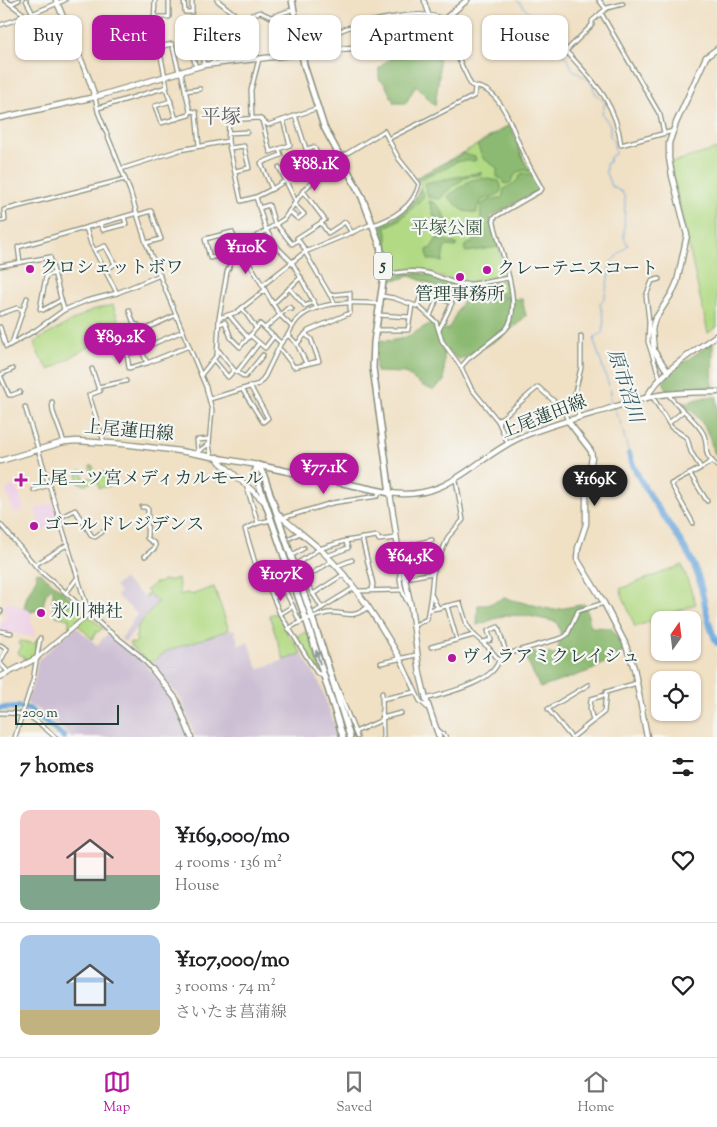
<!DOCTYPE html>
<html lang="en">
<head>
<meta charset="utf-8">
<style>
	:root { --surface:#fff; --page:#f2f2f2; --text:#202124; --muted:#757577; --line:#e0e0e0; --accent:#b5179e }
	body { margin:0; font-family:"Sorts Mill Goudy","Noto Serif JP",serif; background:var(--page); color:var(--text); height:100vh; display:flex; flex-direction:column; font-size:19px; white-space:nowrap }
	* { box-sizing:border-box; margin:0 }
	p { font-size:16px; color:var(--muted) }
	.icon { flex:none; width:28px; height:28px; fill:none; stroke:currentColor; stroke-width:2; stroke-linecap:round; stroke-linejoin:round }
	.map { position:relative; height:737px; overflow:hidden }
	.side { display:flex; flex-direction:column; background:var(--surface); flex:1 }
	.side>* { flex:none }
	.guide { position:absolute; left:15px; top:15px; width:688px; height:45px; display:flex; gap:10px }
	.needle { width:32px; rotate:14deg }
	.fabs { position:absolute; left:651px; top:611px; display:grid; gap:10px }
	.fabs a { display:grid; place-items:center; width:50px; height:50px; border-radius:10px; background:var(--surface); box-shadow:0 1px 4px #0004; font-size:25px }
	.scale { position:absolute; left:15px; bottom:12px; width:104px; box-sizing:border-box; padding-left:5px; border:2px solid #1f3d34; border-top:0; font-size:14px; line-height:18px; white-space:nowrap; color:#1f3d34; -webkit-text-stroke:4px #f6f6f2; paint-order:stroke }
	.price { position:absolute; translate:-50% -42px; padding:0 11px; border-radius:18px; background:var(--accent); color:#fff; font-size:16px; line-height:32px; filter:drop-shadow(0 1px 2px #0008) }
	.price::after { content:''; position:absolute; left:50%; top:30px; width:15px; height:11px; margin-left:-8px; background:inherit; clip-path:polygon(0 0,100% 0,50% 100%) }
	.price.on { background:#222; color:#fff }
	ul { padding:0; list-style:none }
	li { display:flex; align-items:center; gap:15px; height:125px; padding:0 20px }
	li+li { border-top:1px solid var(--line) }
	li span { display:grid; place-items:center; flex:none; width:140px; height:100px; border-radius:10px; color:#555 }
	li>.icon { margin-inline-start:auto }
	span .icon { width:60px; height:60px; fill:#fffc; stroke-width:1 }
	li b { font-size:21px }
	h2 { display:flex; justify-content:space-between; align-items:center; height:60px; padding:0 20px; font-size:21px }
	.pill { padding:0 18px; border-radius:10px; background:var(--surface); box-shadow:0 1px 4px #0004; font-size:18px; line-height:45px }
	.pill.on { background:var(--accent); color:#fff }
	.menu { display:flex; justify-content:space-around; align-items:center; height:70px; border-top:1px solid var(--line); background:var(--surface); font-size:14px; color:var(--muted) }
	.menu a { display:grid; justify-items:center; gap:2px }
	.menu .on { color:var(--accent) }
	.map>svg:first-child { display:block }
</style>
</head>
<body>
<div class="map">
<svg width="717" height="737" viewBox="0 0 717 737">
	<rect width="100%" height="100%" fill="#f6f6f2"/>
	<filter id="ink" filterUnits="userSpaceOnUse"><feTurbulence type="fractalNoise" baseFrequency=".02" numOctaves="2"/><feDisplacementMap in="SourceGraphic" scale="10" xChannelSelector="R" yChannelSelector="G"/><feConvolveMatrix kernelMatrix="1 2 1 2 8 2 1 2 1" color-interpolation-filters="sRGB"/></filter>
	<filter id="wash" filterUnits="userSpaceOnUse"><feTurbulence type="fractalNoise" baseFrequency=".0096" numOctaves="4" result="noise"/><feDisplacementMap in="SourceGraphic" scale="20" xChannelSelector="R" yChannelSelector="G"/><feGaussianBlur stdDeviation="1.12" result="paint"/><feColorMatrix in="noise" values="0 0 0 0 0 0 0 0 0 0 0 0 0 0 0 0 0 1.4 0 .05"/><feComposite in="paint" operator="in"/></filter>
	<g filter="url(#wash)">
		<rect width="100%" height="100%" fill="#f0e0c4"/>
		<!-- built -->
		<g fill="#eed0e7">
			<polygon points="16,485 24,510 13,513 6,489"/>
			<polygon points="52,503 54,504 60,524 41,530 35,509"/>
			<polygon points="7,601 30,610 32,617 30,617 35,637 0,631 0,626 7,614 2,611"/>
		</g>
		<!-- industrial -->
		<g fill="#ccbed3">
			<polygon points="123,579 146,599 149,594 158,601 125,642 121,639 137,614 117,596 120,592 115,587"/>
			<polygon points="76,627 97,645 108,633 137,654 176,701 189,737 72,737 41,711 28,704 27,702 35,679 38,660"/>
			<polygon points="234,629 239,645 248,642 258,669 302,654 319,682 339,737 195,737 181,699 152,664 167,651"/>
		</g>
		<!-- green -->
		<g fill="#b2da84" stroke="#688c5c">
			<path d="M 509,125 L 511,126 L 524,160 L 539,188 L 538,190 L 490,217 L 506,274 L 505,276 L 463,283 L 444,278 L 426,270 L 413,268 L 389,272 L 386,270 L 385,257 L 376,226 C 396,219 415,206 421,184 L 416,178 L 477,145 Z"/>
			<polygon points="717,149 717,327 708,333 670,163"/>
			<polygon points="408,273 428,275 445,283 465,287 505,280 508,282 512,298 506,297 460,296 408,275 404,278 387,281 389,276"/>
			<path d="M 113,305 L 119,322 L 109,325 L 98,341 L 50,370 C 42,362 37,353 34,342 L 92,310 Z"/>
			<polygon points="90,466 93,466 95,474 107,472 110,486 99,488 97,479 96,481 83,485 82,483 79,483 77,472 82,471 84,479 94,477 93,471 91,471"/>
			<polygon points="682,565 696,604 635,627 620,589"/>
			<polygon points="178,578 180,595 186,593 194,595 194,594 214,587 229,630 167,651 150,664 129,644 130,642 134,644 137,640 135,638 137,634 136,632 138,629 137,627 158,602 149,594 146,599 144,598 149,592 146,590 155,583 162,582 163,580 168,581"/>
			<polygon points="72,599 86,613 71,627 69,626 69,619 56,616 61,605"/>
			<polygon points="277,613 288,634 302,654 284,660 269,615"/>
			<polygon points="88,617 90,617 106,631 102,628 99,632 97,631 92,639 78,625"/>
			<polygon points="308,631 321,672 316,670 295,637"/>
			<polygon points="38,639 35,656 26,661 24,657 18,653 22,646 18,643 20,641 35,644 36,640"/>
		</g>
		<!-- forest -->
		<g fill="#8dba72" stroke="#567c53">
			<polygon points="406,44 429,52 439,59 439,76 435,106 416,85 406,103 394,103 385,84 379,79 379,68 389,59 406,56 405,45"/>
			<polygon points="509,125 511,126 522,157 531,172 524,170 517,172 510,183 504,184 502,179 497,177 497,168 483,158 477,145"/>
			<polygon points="464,153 467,155 475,156 476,160 473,161 457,161 447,168 428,175 421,180 416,178"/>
			<polygon points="481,172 481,175 467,176 446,192 440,199 428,197 425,183"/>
			<path d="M 522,173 L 532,175 L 537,182 L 538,190 L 490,217 L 499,247 L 466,252 L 464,248 L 468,244 L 472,243 C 474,238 479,234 480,228 C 484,207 471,202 502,198 L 504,189 L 516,182 Z"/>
			<path d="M 482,178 L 499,181 C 507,196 492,196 482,200 L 477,208 L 477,213 L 464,211 L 448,197 C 451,192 454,193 458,189 C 470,182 466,180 482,178 Z"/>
			<path d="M 420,188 L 424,196 C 412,209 401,221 385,227 L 387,233 L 387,247 L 393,253 L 395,265 L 389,266 L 386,262 L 376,226 C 394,220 415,207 420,188 Z"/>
			<path d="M 429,201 C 443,203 443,219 452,228 L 443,236 L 437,226 Z"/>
			<polygon points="437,238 457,244 456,247 447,246 444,249 442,262 435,260 428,260 427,250 431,248"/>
			<path d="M 408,273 C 415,273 422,273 429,275 C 443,281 455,288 471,286 L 472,287 L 466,288 L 467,294 L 475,296 L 505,292 L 503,280 L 505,280 L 508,282 L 512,298 L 498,296 L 490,299 L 522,299 L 526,316 C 507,335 484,349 460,360 L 444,349 L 444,381 L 433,390 L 423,386 L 405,373 L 376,372 L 376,356 L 379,340 C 402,343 411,334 431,323 L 448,330 L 464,298 L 408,275 L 404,278 L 387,281 L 389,276 Z"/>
			<polygon points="713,342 712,387 667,390 663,381 676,368"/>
			<path d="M 706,397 L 717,397 L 717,456 C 711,450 712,441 708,434 C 703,421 693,412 683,403 Z"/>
			<polygon points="39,572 72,599 68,606 61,605 60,611 53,609 53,589 51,588 46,594 42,609 31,612 30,610 24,608 27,596 37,577 36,573"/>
			<polygon points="504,598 554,610 585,604 591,627 611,628 625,651 592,670 540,688 523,652 557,654 561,635 557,622 529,616 506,615 477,625 478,605 487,605"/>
		</g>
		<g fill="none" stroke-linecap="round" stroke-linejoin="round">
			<!-- stream -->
			<g stroke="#6ba7dc" stroke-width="1">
				<path d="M 517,0 L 537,21 L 542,34 L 553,42 L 568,60 L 573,70 L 590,81 L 596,94 L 605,103 L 602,114 L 610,125 L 610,136 L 614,142 L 615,154 L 610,157 L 609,162 L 606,164 L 606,173 L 611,186 L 622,192 L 625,198 L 624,238 L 628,245 L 611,262 L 605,296 L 600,305 C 604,316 605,322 602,333 L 595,337 L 594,341 L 611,392 L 610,398 L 612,405"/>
				<polyline points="614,409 621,424 629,454"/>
			</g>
			<!-- river -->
			<g stroke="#6ba7dc" stroke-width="6">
				<path d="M 629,454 C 642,493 672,523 691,559 C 705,585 703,617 717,643"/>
				<polyline points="0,708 20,707 29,709 64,737"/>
			</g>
		</g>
	</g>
	<g filter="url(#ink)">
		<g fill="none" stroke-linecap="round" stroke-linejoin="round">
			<defs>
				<g id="street">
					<polyline points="5,0 41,27"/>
					<polyline points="26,0 33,14"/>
					<polyline points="184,0 185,12 192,12 192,0"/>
					<polyline points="217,0 238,17 243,18 260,12 271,17 294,9"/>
					<polyline points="424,0 429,15"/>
					<polyline points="599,0 606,9"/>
					<polyline points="11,4 19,0"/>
					<path d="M 623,4 L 607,8 L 592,21 L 592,25 L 566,51 C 594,82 616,102 621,145 L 673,131"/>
					<polyline points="601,13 660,115 664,133"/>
					<polyline points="155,17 169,17 169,0"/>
					<polyline points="0,25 27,16 65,0"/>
					<polyline points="182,46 190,44 196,68"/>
					<path d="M 301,46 C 319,43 331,34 347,28 C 365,22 432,5 445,22 C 453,32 454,45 458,57 C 462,67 467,76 471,85 C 478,88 483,87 489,92 C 508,106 515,138 525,157 C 530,168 536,178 542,189 L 540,191 L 493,218 C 498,246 526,307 505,330 L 468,359 L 461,367"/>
					<polyline points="159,47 172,44 179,72"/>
					<polyline points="204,65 199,42 199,25 209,24 214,64"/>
					<polyline points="181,72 190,111"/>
					<polyline points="166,88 176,119"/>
					<polyline points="185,91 200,89"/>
					<polyline points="95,97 98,112 130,191 146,243 206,387 212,410 209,444 196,453"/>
					<polyline points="171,101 155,106 161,123 189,115 190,111"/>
					<polyline points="98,108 167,87 154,22 155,0"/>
					<polyline points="190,111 196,112 199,146"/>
					<polyline points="295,115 306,149 314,147 325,169"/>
					<polyline points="252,118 251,90 259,59"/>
					<polyline points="262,120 270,152 290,145 283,120"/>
					<polyline points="229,133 247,132"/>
					<polyline points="388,139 474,96 475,87"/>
					<polyline points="228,141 241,201 256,197 266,230 278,248 292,262 317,308"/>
					<polyline points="230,148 244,146 249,168 235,171"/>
					<polyline points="279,167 296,202"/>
					<polyline points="121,169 180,150 228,141 229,120 259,118 268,125 318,108"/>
					<polyline points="272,189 285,181"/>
					<polyline points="303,191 325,220 297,238 306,251"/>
					<polyline points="256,197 272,189 261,163 281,155 279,149"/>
					<polyline points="259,208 269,205 275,225"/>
					<polyline points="289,211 298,219 304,214 294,204"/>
					<polyline points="138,215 151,211 161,239 146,243"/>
					<polyline points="0,221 5,220 4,210 125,179"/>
					<polyline points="321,223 328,233 345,222 352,233"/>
					<polyline points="100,224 103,230 126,224 124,217"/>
					<polyline points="276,224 292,244 298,240"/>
					<polyline points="86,228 91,244 117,293 160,275"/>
					<polyline points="236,243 226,254 210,258 205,239 232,232 240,251 253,269 273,304"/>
					<polyline points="95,250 105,246 115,264 106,270"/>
					<polyline points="305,252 335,304"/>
					<polyline points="20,262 18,247 137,213"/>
					<polyline points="0,266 50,257 64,310"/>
					<polyline points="55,273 46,276 40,309 43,310 61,300"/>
					<path d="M 384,275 C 400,272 417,269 434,275 C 443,278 452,284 463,284 C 478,285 494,280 509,278"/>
					<polyline points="659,279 652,281 646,296 649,321 648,342 660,378"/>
					<polyline points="263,285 305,252 372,224"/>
					<polyline points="289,288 305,306 314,302"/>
					<polyline points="382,296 394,298 419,307 436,322 442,341 461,367 471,388 498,421 508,444"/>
					<polyline points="417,306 423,291 452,303 439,330"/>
					<polyline points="292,309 289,307 280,315 273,304 301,277"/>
					<polyline points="129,310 134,324 138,325 140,332"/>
					<polyline points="0,314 17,308 23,310"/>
					<polyline points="176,315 135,334 147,363 189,346"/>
					<polyline points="229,315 248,338"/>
					<polyline points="378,315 410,317"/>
					<polyline points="430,316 438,297"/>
					<path d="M 219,318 L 227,272 L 233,259 L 251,240 L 284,219 L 303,191 L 331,163 L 384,131 L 399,159 L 419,184 C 414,206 393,219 373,225"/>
					<polyline points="0,327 6,347 36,330 64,310 86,301 117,293"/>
					<polyline points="256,328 242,308 265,290"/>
					<polyline points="265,328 280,315 292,327"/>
					<polyline points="376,330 408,330 412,305"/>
					<polyline points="250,335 265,348 274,336"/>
					<polyline points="12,343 27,298"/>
					<polyline points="281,343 288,335"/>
					<polyline points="297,344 308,331 350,313 350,293 330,295"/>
					<polyline points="106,346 135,334"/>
					<polyline points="141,349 183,331"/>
					<polyline points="279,349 282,351 294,367 319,361 311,339 305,334"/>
					<polyline points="142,351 127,354 129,368 147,363"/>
					<polyline points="219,351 234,370 245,377 263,355"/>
					<polyline points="214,360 228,377 234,370"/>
					<path d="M 306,363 L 297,344 L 288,335 C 291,329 294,322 299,318 C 319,300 356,302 381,304"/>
					<polyline points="92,369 98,387"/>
					<polyline points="237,372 259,343"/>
					<polyline points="0,375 9,395 12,395 20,392"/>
					<polyline points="0,375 13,369"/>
					<polyline points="201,375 217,355 219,318 237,312 242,308"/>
					<polyline points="242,389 263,422 268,418 250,386"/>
					<path d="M 668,394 C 678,408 698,421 704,435 C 710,450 700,451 717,466"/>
					<polyline points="652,396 671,427 687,438 691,452 701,468 712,461"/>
					<polyline points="210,399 259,384 265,376 281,343 260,324 240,347 231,338 225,322 219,324"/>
					<polyline points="52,402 53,412 64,442"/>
					<polyline points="25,407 89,614"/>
					<polyline points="579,417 575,392 581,368 581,336"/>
					<polyline points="498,421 538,387 563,409 568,421"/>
					<polyline points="669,423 682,412"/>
					<polyline points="104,442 89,395 100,391 98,387 126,381"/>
					<polyline points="209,444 211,456"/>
					<polyline points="198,451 197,440 209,439"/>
					<polyline points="690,474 707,501"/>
					<polyline points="247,488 258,523"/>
					<polyline points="34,490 49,485"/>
					<polyline points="142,507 145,507 148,509 147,538 155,544 155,548 145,556"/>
					<polyline points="59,518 75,510 92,536 95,537 102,532"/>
					<polyline points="282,518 332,503 378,496 379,491"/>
					<polyline points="271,520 258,523 245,529 256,566 270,590 280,614 317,673 324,676"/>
					<polyline points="693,523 671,484 701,468"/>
					<polyline points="0,524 40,571 55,583 105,628 138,654 152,669"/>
					<polyline points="290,538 300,533"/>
					<polyline points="362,538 373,584 372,590"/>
					<polyline points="399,548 432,540"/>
					<polyline points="291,556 304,548"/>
					<polyline points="327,556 348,548 346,542"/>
					<path d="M 401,563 C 398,578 401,592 409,604"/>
					<polyline points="35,565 68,544"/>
					<polyline points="295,565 319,549 345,541 377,536 379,540 397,538"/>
					<polyline points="337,566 352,560"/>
					<polyline points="433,573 431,594 438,608"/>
					<polyline points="278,575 300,622"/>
					<polyline points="406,578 433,573 448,537 463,520 456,480"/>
					<polyline points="304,579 322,608"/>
					<polyline points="300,581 332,561"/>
					<polyline points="266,583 288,569"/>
					<polyline points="357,591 401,590"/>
					<polyline points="66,593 78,577"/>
					<polyline points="313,594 344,574"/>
					<polyline points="273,598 286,591"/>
					<polyline points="460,603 467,625 474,635 489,648 499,660"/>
					<polyline points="447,606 457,640"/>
					<polyline points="429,610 460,603"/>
					<polyline points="0,612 1,611"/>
					<polyline points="315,612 354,588"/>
					<polyline points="280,614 293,606"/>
					<polyline points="413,626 427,619 431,594"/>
					<path d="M 288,629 C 300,621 313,616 328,613 C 346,611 350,621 368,607"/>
					<polyline points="0,631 11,633"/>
					<polyline points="483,642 491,640 488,631 498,627 507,655"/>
					<polyline points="0,645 7,649 0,662"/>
					<polyline points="431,647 474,635"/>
					<polyline points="37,658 89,614"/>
					<polyline points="400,658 420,701 428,708"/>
					<polyline points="0,663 9,673"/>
					<polyline points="381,663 416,655"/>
					<polyline points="336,684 357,737"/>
					<polyline points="382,693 383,737"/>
					<polyline points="382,699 415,692"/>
					<path d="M 426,699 C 446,693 493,683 499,660 L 514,652 L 562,638 L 567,635 L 578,611 L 604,603"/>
					<path d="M 0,713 C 31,712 33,718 55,737"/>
					<polyline points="382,718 401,713"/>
					<polyline points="593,721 590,709 591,699 605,695"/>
					<polyline points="437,729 446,737"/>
					<polyline points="355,732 382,720"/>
					<polyline points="15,737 33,680 40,638"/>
					<polyline points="571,737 548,709 588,685"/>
					<polyline points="573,737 604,712 606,692 637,683"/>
				</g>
				<g id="secondary">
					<polyline points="56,0 89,79 95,97"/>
					<polyline points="0,118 95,97 204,65 411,41 432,30 467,0"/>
					<polyline points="668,372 654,351 652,330 654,321 672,293 677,282 687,235 672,176 669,158 669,143 676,123 706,57 717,49"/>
					<path d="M 646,398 C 662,370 692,353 717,335"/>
					<polyline points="568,421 591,451 592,457 586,492 586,524 578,548 577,559 604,603 625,643 634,668 647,737"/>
					<polyline points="217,457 220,462 265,502"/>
					<polyline points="0,461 64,442 77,441 123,444 180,451 257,465"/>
					<path d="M 276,512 C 291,526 308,538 323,552 C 355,583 378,621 400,658"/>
					<polyline points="152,669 176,699 191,737"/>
					<polyline points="0,677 37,658"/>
					<path d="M 439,737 L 426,699 L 420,674 L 411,607 L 397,541 L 390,493 C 449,501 472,460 519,438 C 546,426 577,418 605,410 C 623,404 642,398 660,395 C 679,392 698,392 717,392"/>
				</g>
				<g id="primary">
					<polyline points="257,465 390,493 373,368 374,342 384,275 380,245 362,197 324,127 304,65 292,0"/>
					<polyline points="257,465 255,473 308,625 343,737"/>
					<polyline points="257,466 263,473 321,644 350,737"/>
				</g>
			</defs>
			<!-- street casing -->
			<use href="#street" stroke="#888e7c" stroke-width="5.5"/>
			<!-- secondary casing -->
			<use href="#secondary" stroke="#888e7c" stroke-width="7"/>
			<!-- primary casing -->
			<use href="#primary" stroke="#888e7c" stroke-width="8"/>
			<!-- street -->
			<use href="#street" stroke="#fff" stroke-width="3"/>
			<!-- secondary -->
			<use href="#secondary" stroke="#fff" stroke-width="4.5"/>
			<!-- primary -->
			<use href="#primary" stroke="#fff" stroke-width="5"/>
		</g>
		<!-- one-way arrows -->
		<defs><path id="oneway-solid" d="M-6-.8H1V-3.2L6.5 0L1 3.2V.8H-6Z" transform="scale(1.25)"/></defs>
		<use fill="#8f9e9a" href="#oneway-solid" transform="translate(318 657) rotate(-106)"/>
	</g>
	<!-- markers -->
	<g fill="#b5179e" stroke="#f6f6f2" stroke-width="2">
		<circle cx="30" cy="269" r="5"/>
		<circle cx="487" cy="270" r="5"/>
		<circle cx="460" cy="277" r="5"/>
		<path d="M18.5 472.5h5v5h5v5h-5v5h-5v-5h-5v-5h5z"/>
		<circle cx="34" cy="526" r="5"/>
		<circle cx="41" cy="613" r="5"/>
		<circle cx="452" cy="658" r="5"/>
	</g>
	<g text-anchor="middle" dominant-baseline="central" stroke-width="4.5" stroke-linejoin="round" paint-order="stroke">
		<!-- shield labels -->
		<rect fill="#f6f6f2" stroke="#60746d" stroke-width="1" x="374" y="252.5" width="18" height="27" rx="4"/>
		<g font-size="16" font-weight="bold" fill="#1f3d34">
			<text x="383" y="266">5</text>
		</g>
		<!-- park labels -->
		<g font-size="18" fill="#3c5c44" stroke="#f6f6f2">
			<text x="447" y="230">平塚公園</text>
		</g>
		<!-- poi labels -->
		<g font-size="18" fill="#1f3d34" stroke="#f6f6f2" text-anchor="start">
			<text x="40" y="269">クロシェットボワ</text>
			<text x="497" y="270">クレーテニスコート</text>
			<text x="460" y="296" text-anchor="middle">管理事務所</text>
			<text x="32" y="480">上尾二ツ宮メディカルモール</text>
			<text x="44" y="526">ゴールドレジデンス</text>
			<text x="51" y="613">氷川神社</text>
			<text x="462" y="658">ヴィラアミクレイシュ</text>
		</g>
		<!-- street labels -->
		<g font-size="18" fill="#1f3d34" stroke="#f6f6f2">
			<text transform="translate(544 418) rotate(-21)">上尾蓮田線</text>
			<text transform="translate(129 432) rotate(5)">上尾蓮田線</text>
		</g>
		<!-- water labels -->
		<g font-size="19" font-style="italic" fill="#365d66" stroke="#f6f6f2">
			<text transform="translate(624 386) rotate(72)">原市沼川</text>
		</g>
		<!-- quarter labels -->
		<g font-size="20" fill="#635f60" stroke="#f6f6f2">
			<text x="221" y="118">平塚</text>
		</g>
	</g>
</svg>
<div class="fabs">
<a><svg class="needle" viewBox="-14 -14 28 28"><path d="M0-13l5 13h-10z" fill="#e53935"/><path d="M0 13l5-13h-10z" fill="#757577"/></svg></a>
<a><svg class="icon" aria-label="locate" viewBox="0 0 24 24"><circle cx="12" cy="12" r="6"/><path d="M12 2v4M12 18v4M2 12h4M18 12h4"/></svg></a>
</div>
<div class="scale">200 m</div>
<b class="price" style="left:315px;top:192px">¥88.1K</b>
<b class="price" style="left:246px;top:275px">¥110K</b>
<b class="price" style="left:120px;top:365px">¥89.2K</b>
<b class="price" style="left:324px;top:495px">¥77.1K</b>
<b class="price on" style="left:595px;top:507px">¥169K</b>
<b class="price" style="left:410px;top:584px">¥64.5K</b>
<b class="price" style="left:281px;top:602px">¥107K</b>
<div class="guide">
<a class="pill">Buy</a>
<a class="pill on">Rent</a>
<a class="pill">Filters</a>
<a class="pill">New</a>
<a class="pill">Apartment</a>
<a class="pill">House</a>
</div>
</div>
<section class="side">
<h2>7 homes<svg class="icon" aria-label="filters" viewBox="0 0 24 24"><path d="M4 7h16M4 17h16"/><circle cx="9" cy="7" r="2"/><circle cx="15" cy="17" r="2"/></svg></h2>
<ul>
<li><span style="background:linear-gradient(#f6c9c9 65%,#7fa58c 0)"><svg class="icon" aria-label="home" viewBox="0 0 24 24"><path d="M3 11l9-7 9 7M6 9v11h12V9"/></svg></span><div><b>¥169,000/mo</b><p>4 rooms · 136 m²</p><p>House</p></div><svg class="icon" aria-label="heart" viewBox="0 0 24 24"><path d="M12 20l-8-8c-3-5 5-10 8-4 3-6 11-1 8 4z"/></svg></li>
<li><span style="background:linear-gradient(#a9c7e8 75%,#c2b280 0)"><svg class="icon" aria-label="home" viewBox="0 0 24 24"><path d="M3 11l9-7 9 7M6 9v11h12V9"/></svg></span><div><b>¥107,000/mo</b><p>3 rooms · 74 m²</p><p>さいたま菖蒲線</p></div><svg class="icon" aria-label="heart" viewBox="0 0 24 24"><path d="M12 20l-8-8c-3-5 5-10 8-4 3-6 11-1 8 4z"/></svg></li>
</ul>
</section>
<nav class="menu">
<a class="on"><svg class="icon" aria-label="map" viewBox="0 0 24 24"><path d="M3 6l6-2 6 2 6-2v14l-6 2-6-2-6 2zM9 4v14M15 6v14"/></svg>Map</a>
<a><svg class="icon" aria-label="saved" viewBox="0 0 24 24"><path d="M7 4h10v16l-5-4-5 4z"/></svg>Saved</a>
<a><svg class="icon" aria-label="home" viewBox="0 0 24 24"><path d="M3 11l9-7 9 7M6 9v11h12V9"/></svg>Home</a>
</nav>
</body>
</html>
